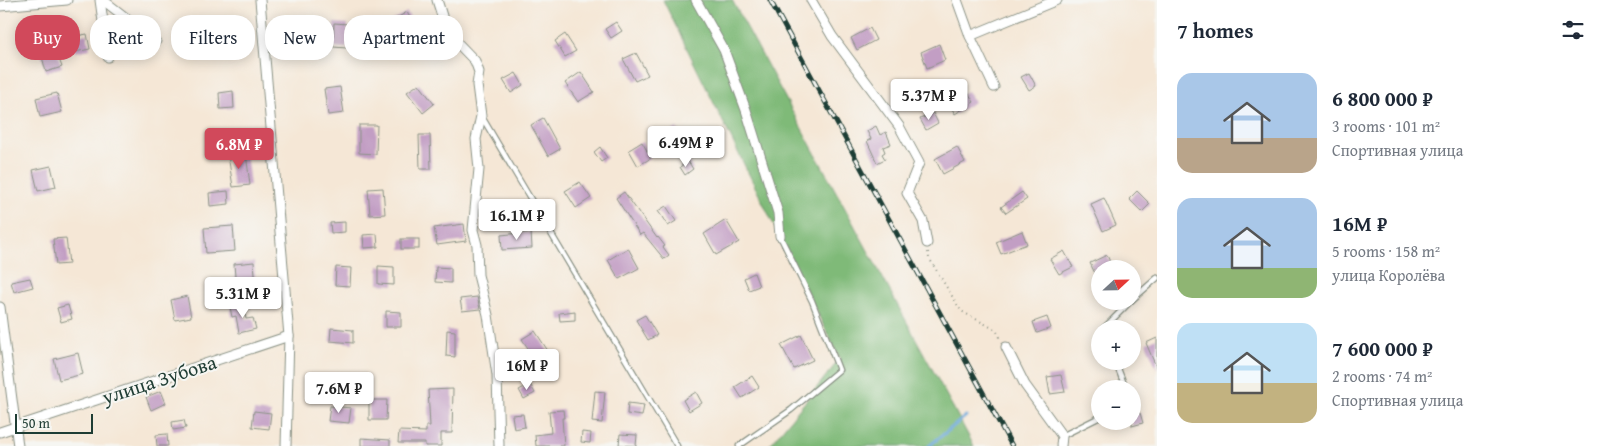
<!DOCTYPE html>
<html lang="en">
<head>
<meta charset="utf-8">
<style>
	:root { --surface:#fff; --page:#f2f2f3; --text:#1f2937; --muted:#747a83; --accent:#d1495b }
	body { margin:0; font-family:"Gentium Book Plus",serif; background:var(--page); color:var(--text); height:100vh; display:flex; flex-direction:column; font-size:19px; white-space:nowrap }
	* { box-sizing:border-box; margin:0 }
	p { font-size:16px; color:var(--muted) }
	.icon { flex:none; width:28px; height:28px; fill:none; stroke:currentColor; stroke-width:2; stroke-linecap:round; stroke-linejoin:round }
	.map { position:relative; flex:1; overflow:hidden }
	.panel { display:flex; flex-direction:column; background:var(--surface); width:450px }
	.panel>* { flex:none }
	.top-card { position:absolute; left:15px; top:15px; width:475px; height:45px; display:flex; gap:10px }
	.needle { width:32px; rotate:68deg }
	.tools { position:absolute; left:1091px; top:260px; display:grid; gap:10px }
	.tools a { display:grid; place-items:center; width:50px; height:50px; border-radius:50%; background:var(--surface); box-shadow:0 2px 12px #0003; font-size:25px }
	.scale { position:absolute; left:15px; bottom:12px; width:78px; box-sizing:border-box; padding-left:5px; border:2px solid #1f3d34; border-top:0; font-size:14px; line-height:18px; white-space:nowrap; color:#1f3d34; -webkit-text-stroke:4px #f6f6f2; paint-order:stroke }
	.price { position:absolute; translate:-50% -42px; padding:0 11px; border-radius:5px; background:#fff; color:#222; font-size:16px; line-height:32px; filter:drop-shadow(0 1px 2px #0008) }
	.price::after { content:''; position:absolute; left:50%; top:30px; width:15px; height:11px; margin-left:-8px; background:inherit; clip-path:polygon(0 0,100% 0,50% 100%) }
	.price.current { background:var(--accent); color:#fff }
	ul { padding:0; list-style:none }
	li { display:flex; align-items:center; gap:15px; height:125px; padding:0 20px }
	li span { display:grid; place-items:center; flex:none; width:140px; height:100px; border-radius:15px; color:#555 }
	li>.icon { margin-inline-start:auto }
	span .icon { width:60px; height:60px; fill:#fffc; stroke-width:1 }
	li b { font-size:21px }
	h2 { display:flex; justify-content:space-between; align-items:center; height:60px; padding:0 20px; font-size:21px }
	.tag { padding:0 18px; border-radius:20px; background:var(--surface); box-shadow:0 2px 12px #0003; font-size:18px; line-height:45px }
	.tag.current { background:var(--accent); color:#fff }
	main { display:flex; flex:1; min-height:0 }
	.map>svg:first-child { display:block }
</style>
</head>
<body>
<main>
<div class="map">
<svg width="1157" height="446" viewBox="0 0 1157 446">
	<rect width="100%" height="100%" fill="#f6f6f2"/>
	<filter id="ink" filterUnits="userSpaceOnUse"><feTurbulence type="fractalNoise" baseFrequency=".02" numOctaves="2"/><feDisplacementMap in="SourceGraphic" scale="10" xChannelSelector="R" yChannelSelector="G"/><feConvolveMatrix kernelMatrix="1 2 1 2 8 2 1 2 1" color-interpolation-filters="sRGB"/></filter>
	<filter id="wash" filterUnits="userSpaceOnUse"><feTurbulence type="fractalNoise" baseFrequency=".0096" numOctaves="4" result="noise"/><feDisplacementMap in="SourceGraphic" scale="20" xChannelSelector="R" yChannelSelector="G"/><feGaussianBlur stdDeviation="1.12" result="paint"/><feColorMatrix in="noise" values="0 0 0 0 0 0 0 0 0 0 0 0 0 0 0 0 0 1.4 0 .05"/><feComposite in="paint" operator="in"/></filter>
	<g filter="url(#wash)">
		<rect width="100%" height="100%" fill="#f5e7d6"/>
		<!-- forest -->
		<polygon fill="#7fba78" stroke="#4f7c56" points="663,0 732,0 974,446 769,446 840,359"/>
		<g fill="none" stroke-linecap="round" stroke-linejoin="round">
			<!-- stream -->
			<polyline stroke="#68a6da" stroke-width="3" points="929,446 966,416"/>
		</g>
		<g id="blocks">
			<!-- building -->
			<g fill="#c29ec4">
				<polygon points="407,12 424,45 406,54 390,22"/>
				<polygon points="616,22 622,31 611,38 605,29"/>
				<polygon points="334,23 348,24 347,48 333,47"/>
				<polygon points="212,24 217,52 197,56 192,27"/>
				<polygon points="47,26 62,67 46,72 40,49 34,51 28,33"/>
				<polygon points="870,28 876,40 857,50 851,38"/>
				<polygon points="87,34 90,49 75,52 72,37"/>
				<polygon points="565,34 576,51 565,57 555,41"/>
				<polygon points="939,44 945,60 927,68 921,52"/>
				<polygon points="636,53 648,75 635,81 623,59"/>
				<polygon points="581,72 594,92 578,102 565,83"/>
				<polygon points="516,73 523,85 511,93 503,80"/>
				<polygon points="1029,73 1036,86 1029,90 1021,77"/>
				<polygon points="419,84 434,104 423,113 407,92"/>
				<polygon points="340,87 344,113 328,115 324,89"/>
				<polygon points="233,91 234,108 220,109 219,93"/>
				<polygon points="967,91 974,102 955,114 948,102"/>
				<polygon points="57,93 62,112 40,117 36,98"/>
				<polygon points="933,113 938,123 926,130 920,119"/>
				<polygon points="543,118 560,149 548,156 531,125"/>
				<polygon points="359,125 377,125 376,154 359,153"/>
				<polygon points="876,126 880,135 886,132 891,144 883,147 885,152 882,154 885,159 877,163 867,141 871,139 867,131"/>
				<polygon points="677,128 684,141 671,149 663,136"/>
				<polygon points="419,135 430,135 431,169 420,169"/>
				<polygon points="642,142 651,158 638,166 629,150"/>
				<polygon points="600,147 607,158 601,162 594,152"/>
				<polygon points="957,147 965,162 943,174 935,159"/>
				<polygon points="246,153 250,185 233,187 228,155"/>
				<polygon points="688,161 693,169 685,175 680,167"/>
				<polygon points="51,166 56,187 38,191 33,170"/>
				<polygon points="580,182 591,198 576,208 565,191"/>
				<polygon points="383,188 385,214 370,215 368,189"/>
				<polygon points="228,191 229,204 210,206 209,193"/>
				<polygon points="1137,191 1150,204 1142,212 1129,199"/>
				<polygon points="624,192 657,238 658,237 665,246 663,247 669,255 664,259 643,233 640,235 616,198"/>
				<polygon points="1022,192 1027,199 1006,213 1001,207"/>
				<polygon points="1104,198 1116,225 1103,231 1091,204"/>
				<polygon points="666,206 676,221 668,226 658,211"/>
				<polygon points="726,220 739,242 716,255 704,234"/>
				<polygon points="345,222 345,232 331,233 330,223"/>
				<polygon points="464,224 466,241 437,245 434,228"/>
				<polygon points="233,226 235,251 206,253 204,228"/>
				<polygon points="1022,231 1027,244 1001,254 996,242"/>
				<polygon points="531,232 532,248 502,250 501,235"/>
				<polygon points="377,234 378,247 364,248 363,235"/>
				<polygon points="66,238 69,264 56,265 53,239"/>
				<rect x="401" y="239" width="18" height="10"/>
				<polygon points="628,248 639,268 619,279 608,260"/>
				<polygon points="1064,251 1073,267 1059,274 1050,259"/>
				<polygon points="1107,255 1113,269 1100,269 1100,284 1090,263"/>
				<polygon points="254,262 256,287 236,289 234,264"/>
				<polygon points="378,266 394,267 394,285 378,284"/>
				<polygon points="336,267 351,268 350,286 335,285"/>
				<polygon points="436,267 451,268 451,283 435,282"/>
				<polygon points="754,273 759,286 749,290 744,278"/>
				<polygon points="30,278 33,287 14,292 11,282"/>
				<polygon points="187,296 191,317 175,320 171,300"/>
				<polygon points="477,297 480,309 462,311 460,299"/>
				<polygon points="68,305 72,319 61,322 57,308"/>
				<polygon points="243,305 246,319 253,318 256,329 239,333 236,316 232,317 230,307"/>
				<polygon points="386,311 401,312 401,327 386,327"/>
				<polygon points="575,311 575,320 560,321 559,313"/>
				<polygon points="645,315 657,335 648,340 636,320"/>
				<polygon points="1047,317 1051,328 1037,333 1033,322"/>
				<polygon points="331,328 353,330 353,343 330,341"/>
				<polygon points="447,330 455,331 455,357 446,356"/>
				<polygon points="535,331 552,357 539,365 522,339"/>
				<polygon points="801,335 813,360 794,369 781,345"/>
				<polygon points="1157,338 1157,369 1146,343"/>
				<polygon points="78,353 83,374 59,380 54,359"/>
				<polygon points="516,356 518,365 507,367 506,358"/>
				<polygon points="1061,375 1065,392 1050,394 1047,377"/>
				<polygon points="752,376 759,387 742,398 735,387"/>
				<polygon points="530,384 535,393 524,399 519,390"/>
				<polygon points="453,389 452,433 441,433 441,446 425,446 425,443 398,443 399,431 426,432 426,426 430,426 428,390"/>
				<polygon points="161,391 166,403 151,410 146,397"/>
				<polygon points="595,391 605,392 602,423 592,422"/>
				<polygon points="696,392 702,403 689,411 683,400"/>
				<polygon points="369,400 387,400 386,420 369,420"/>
				<polygon points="628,403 644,405 642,416 627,414"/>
				<polygon points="330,406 351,408 349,423 328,421"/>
				<polygon points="563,410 564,418 562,418 564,446 536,446 535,435 551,433 549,411"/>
				<polygon points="254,411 271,413 269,429 252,427"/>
				<polygon points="1140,413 1143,423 1132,426 1132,415"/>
				<polygon points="523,414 525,427 514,429 512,415"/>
				<polygon points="184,420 186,428 173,430 172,422"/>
				<polygon points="582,432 591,433 590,443 581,442"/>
				<polygon points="167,434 168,446 157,446 156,435"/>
				<polygon points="620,434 637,435 636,446 619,445"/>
				<polygon points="361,438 390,440 390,446 361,446"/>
			</g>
		</g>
	</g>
	<g filter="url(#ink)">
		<use href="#blocks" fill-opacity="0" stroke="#8a9285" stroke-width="1"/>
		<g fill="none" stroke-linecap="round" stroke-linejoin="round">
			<defs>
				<g id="lane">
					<polyline points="482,117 677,446"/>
					<polyline points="1132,300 1157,278"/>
					<polyline points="1103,329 1131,301"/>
					<polyline points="1115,361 1126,389"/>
					<polyline points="1062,436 1100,417"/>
					<polyline points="739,446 791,410 839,370 812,301 780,236"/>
				</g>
				<g id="street">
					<polyline points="100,0 108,57"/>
					<polyline points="103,0 156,41"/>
					<polyline points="260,0 289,336 286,446"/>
					<polyline points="437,0 447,32 475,61 479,72 477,85 481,116 476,139 479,169 473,230 477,245 478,275 488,315 497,375 499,446"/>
					<polyline points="696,0 724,50 746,110 778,213 780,236"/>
					<polyline points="811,0 832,36 899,126 919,163 907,193 923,221 927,243"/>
					<polyline points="957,0 970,36 994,87"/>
					<polyline points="0,6 67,0"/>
					<polyline points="970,36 1057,0"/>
					<polyline points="0,307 18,446"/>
					<polyline points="1006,347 1025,385 1062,436 1061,446"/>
					<polyline points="0,432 289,336"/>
				</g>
			</defs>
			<!-- lane casing -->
			<use href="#lane" stroke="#8a9285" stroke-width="7"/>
			<!-- street casing -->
			<use href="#street" stroke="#8a9285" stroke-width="11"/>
			<!-- path -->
			<polyline stroke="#8a9285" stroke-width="2" stroke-dasharray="1 4" stroke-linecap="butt" points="928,252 929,258 961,311 996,330 1001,339"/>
			<!-- lane -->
			<use href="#lane" stroke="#fff" stroke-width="4.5"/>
			<!-- street -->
			<use href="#street" stroke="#fff" stroke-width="9"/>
			<defs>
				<polyline id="rail" points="770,0 1012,446"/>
			</defs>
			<!-- rail casing -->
			<use href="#rail" stroke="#1f3d34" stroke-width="5"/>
			<!-- rail -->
			<use href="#rail" stroke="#f6f6f2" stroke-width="3" stroke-dasharray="9" stroke-linecap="butt"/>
		</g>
	</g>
	<g text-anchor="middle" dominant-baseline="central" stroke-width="4" stroke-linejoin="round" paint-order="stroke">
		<!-- street labels -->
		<g font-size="20" fill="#1f3d34" stroke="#f6f6f2">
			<text transform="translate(159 379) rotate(-18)">улица Зубова</text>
		</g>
	</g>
</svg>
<div class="tools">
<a><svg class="needle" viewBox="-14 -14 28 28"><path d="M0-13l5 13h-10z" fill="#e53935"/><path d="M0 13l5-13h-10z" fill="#747a83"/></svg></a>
<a>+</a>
<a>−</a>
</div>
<div class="scale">50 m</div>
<b class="price" style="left:929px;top:121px">5.37M ₽</b>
<b class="price" style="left:686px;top:168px">6.49M ₽</b>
<b class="price current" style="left:239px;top:170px">6.8M ₽</b>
<b class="price" style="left:517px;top:241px">16.1M ₽</b>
<b class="price" style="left:243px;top:319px">5.31M ₽</b>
<b class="price" style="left:527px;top:391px">16M ₽</b>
<b class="price" style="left:339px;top:414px">7.6M ₽</b>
<div class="top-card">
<a class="tag current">Buy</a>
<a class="tag">Rent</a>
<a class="tag">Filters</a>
<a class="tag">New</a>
<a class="tag">Apartment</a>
</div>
</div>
<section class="panel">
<h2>7 homes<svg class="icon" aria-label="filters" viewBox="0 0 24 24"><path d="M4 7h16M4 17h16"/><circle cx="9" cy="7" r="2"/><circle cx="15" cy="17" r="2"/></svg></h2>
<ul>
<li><span style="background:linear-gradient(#a9c7e8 65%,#b9a48a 0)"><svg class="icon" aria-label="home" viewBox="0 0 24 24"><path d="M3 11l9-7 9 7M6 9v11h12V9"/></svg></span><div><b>6 800 000 ₽</b><p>3 rooms · 101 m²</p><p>Спортивная улица</p></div></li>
<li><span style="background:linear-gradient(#a9c7e8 70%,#8fb573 0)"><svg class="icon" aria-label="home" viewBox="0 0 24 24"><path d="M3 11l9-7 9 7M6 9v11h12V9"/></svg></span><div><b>16M ₽</b><p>5 rooms · 158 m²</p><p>улица Королёва</p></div></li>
<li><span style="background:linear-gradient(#bfe0f5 60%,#c2b280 0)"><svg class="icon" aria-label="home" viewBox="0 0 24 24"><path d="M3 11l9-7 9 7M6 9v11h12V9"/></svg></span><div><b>7 600 000 ₽</b><p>2 rooms · 74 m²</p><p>Спортивная улица</p></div></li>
</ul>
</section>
</main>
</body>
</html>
